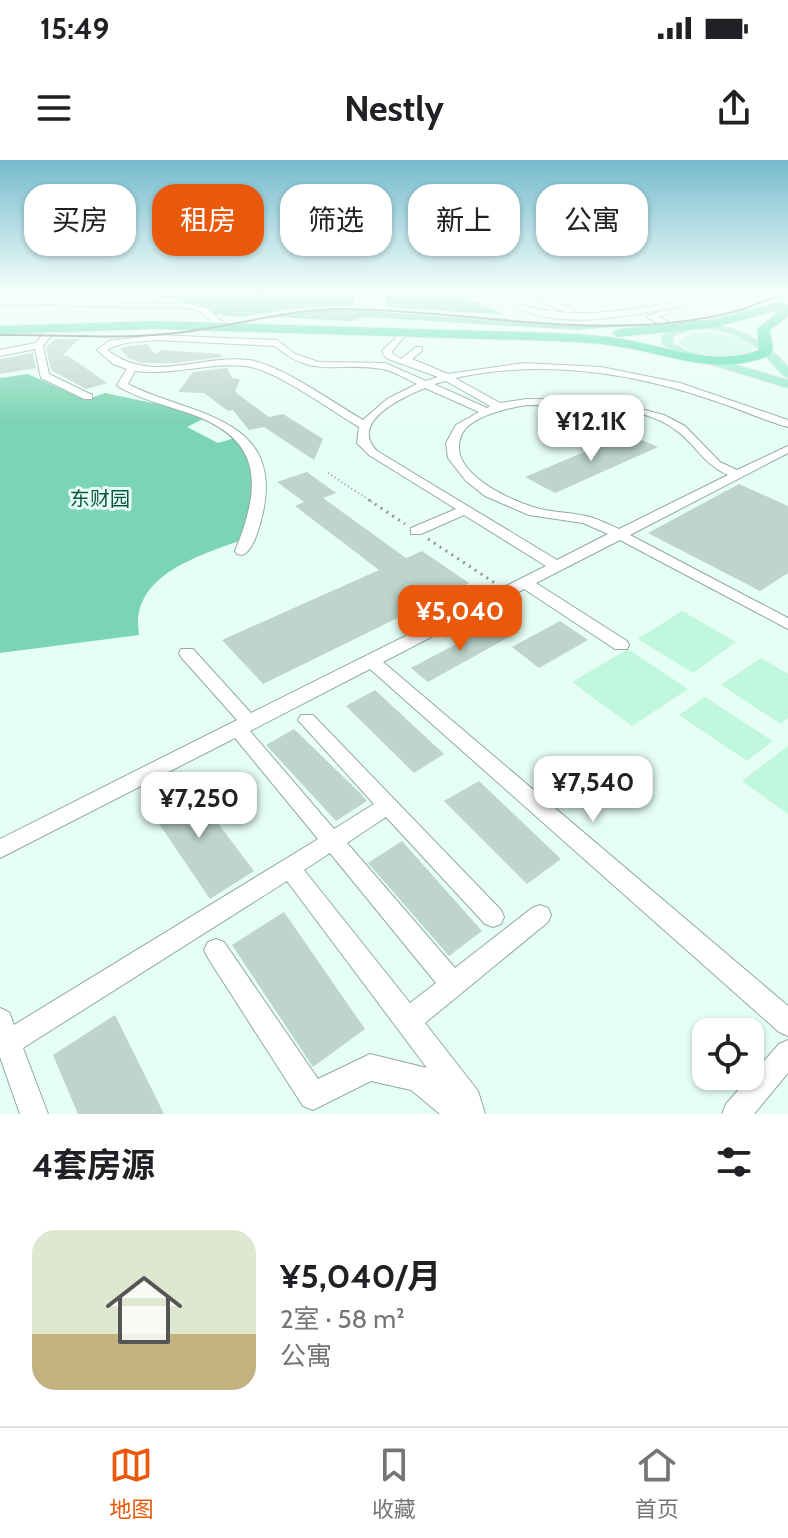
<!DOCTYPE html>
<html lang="zh">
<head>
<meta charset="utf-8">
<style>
	:root { --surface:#fff; --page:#f6f6f6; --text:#202124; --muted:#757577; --line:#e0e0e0; --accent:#ea580c }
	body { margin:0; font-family:Cabin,"Noto Sans SC",sans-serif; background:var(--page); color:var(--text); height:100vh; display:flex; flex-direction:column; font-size:30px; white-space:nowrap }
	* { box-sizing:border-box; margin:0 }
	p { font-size:26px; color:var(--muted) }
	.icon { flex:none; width:44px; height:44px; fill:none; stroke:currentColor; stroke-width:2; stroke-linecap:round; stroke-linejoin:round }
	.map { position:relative; height:954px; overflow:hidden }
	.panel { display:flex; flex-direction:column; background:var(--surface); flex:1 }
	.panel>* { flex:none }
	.hud { position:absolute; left:24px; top:24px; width:740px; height:72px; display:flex; gap:16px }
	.fabs { position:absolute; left:692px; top:858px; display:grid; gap:16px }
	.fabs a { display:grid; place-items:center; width:72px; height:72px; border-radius:16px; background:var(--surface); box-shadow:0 2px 6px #0004; font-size:40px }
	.price { position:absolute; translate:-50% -68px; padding:0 18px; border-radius:16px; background:#fff; color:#222; font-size:26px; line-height:52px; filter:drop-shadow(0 2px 4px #0008) }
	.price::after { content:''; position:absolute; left:50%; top:48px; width:24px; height:18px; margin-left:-12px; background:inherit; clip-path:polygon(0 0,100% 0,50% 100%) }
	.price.on { background:var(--accent); color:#fff }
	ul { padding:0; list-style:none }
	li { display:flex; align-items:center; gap:24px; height:200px; padding:0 32px }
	li span { display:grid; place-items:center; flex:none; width:224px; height:160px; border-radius:24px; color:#555 }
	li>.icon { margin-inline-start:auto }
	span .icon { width:96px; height:96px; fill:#fffc; stroke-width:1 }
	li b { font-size:34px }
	h2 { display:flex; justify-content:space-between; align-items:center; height:96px; padding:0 32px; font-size:34px }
	.chip { padding:0 28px; border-radius:24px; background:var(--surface); box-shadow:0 2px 6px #0004; font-size:28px; line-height:72px }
	.chip.on { background:var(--accent); color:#fff }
	.status { display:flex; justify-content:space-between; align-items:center; height:56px; padding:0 40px; background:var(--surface); direction:ltr }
	.status svg { height:22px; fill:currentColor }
	header { display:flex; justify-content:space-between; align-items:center; height:104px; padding:0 32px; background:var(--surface); font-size:36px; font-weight:700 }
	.dock { display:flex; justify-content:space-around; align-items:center; height:112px; border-top:2px solid var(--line); background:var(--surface); font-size:22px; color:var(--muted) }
	.dock a { display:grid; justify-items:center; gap:4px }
	.dock .on { color:var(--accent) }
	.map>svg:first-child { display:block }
</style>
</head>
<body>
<div class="status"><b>15:49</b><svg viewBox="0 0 49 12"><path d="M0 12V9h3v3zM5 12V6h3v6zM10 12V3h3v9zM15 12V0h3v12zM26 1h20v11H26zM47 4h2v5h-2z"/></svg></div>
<header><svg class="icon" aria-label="menu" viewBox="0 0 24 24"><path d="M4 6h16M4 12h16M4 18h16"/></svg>Nestly<svg class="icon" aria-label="share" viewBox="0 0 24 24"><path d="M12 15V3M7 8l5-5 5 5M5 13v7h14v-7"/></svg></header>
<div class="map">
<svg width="788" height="954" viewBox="0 0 788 954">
	<rect width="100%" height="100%" fill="#e6fff4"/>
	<!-- green -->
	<g fill="#c1f6e1">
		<path d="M 713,172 L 743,179 L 753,187 L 752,191 C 733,203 692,199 678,181 L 692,173 Z"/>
		<polygon points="682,451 736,482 693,513 638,479"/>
		<polygon points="628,489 688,529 632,566 572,522"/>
		<polygon points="761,498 788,514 788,558 781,564 721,525"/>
		<polygon points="705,537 773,581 747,601 679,555"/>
		<polygon points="788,586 788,654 742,621"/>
	</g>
	<!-- forest -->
	<g fill="#7bd4b3">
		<polygon points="119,131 354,131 354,145 299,148 241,157 214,154 175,139"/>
		<polygon points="390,131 449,131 506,155 387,147 384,132"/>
		<polygon points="354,150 564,165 654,164 575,170 366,157 350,161 272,157 321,151"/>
		<path d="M 28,214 L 85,240 L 105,233 L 181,249 L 203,259 L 187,267 L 218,283 L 235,278 L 253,304 L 254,335 L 239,381 C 195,397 129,417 139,475 L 0,493 L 0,218 Z"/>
	</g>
	<!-- building -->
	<g fill="#bdd5cb">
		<polygon points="56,179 79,179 62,196 67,195 107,223 86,229 51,210 46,187"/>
		<polygon points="147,184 155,194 162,190 220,194 222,197 176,203 142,203 128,198 120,188"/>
		<polygon points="33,193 36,208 0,214 0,199"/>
		<polygon points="227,208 232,218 240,219 235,232 269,257 283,254 323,279 314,300 264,267 249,270 233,250 228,251 204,233 178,232 193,212"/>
		<polygon points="627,274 658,287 555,333 525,317"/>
		<polygon points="307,312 336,333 323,338 406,398 422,391 469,423 263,524 222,480 379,410 295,346 304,342 277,322"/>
		<polygon points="739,324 788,346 788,413 760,431 648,373"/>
		<polygon points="560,461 588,480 539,508 512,487"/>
		<polygon points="494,464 511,476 428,522 411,508"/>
		<polygon points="375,530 444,594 414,613 346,546"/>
		<polygon points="294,569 360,633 367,641 336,661 266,585"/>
		<polygon points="186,621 254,711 210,739 145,643"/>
		<polygon points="479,621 561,699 527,724 444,641"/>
		<polygon points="402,681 482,771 449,796 368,703"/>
		<polygon points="284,752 365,869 313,907 232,785"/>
		<polygon points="115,855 164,954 78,954 53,895"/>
	</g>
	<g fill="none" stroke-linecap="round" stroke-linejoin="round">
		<defs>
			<g id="minor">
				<polygon points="33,131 57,131 71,142 189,144 207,148 222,162 215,164 201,152 189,148 69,146 61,141 57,144 0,145 0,141 59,140 52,135"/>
				<polygon points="469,131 499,131 480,136"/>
				<polygon points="538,135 573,149 574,151 567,153 535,139"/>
				<path d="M 681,141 L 684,145 C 635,155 559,172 514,146 L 518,144 C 576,161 623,151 681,141 Z"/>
				<polygon points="664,150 671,152 658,157 677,166 677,170 671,170 646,157"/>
				<polygon points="51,166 58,168 43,186 49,214 92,235 92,239 84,239 41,218 35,189 0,196 0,190 35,183"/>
				<path d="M 401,173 L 405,176 L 392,191 L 393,194 L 401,199 L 416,187 L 422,187 L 422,191 L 412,199 L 448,214 L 524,203 L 601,207 L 680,223 L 788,260 L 788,267 C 762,260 738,248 712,240 C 630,212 541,199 455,218 L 500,243 L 527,239 L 606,240 L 664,255 L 685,266 L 720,302 L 737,310 L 788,286 L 788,293 L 630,375 L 788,458 L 788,469 L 620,380 L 536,423 L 627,481 L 629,485 L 627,489 L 615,489 L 524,429 L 383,502 L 788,846 L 788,876 L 779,872 L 370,509 L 250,571 L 334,669 L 374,644 L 298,560 L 301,555 L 313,555 L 501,750 L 504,757 L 501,764 L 493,767 L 485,764 L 386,657 L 347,683 L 455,808 L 532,748 L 540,745 L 548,748 L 551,755 L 548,762 L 425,863 L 478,931 L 485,954 L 440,954 L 411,930 L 371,921 L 313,950 L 303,946 L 208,798 L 204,790 L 208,782 L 216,779 L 224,782 L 318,919 L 370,894 L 427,908 L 287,721 L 23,888 L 48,954 L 20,954 L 0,897 L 0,848 L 9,852 L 14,865 L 318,679 L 235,578 L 0,698 L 0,679 L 237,560 L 181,497 L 179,493 L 181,489 L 193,489 L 251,553 L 546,406 L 464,355 L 421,374 L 411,374 L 411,368 L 456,349 L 369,295 L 357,283 L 359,267 C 332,251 273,208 245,206 C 208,202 172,216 135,211 L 128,224 C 186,255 284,254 263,352 C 260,365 254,391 242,395 L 237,394 L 235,391 C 263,322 263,276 182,251 C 158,243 141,239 119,227 L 117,225 L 127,209 L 113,204 L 97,190 L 109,181 L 156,175 L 277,180 L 295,194 L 319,202 L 385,203 L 426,221 L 438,217 L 386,198 L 382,191 ZM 156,180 L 275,186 C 314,220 339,201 382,209 C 394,211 406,219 417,224 L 387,239 L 363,260 C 334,243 280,204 249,200 C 198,194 153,225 107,190 C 122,181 139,182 156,180 ZM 446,221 L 490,246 L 487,248 L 434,224 ZM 425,228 L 479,252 L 456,265 L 446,283 L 448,298 L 466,321 L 485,336 L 529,355 L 583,363 L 608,374 L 557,400 L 377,291 C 348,262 403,237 425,228 ZM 527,245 C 571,246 641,242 677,271 C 698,287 702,303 728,315 L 619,369 C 610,365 600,360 590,357 C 573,352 553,353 536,348 C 509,340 444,311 462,274 C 471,256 508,248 527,245 ZM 330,693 L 436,823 L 410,843 L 304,710 Z"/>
				<polygon points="788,880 788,913 754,954 722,954 726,944 779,884"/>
			</g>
			<path id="major" d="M 701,163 C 739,166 763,179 788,207 L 788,218 C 776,212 771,200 761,191 C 739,171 699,161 673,177 L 673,183 L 685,190 L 788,220 L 788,228 L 677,194 L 662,184 L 662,176 L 673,168 Z"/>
			<path id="highway" d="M 782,141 L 788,145 L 788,156 L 770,170 L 773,189 L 769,196 C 718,216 673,196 622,187 C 600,183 577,182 554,181 L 154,169 L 0,174 L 0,166 L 154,161 L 554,173 C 577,174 600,175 623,179 C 668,187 714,207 759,190 L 757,169 L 782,149 L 717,167 L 618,177 L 612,173 L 618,169 L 716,159 Z"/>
		</defs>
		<!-- minor casing -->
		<use href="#minor" stroke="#92aaa0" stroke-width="2"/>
		<!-- major casing -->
		<use href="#major" stroke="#e1e2e2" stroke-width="2"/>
		<!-- highway casing -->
		<use href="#highway" stroke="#e1e2e2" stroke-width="2"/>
		<!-- path-far1 -->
		<g stroke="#8a9d95" stroke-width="2" stroke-dasharray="1 3" stroke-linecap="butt">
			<polyline points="224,153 247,148 260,136 257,131"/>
			<polyline points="328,313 372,342"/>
		</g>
		<!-- path -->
		<g stroke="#8a9d95" stroke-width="3" stroke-dasharray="2 5" stroke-linecap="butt">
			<polyline points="369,340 405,364"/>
			<polyline points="428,379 495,423"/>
		</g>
		<!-- minor -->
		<use href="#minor" fill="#fff" fill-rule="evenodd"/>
		<!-- major -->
		<use href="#major" fill="#97eacf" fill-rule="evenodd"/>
		<!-- highway -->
		<use href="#highway" fill="#52dcaf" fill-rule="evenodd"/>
		<!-- tram -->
		<path stroke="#687771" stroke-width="2" d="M 0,175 C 59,174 118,180 176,173 C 232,167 287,149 344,149 C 474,150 608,185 737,151 C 754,146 771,138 788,131"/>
	</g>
	<!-- sky -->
	<linearGradient id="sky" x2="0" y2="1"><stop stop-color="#76bbcd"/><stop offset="0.5" stop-color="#f4fffa"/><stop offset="1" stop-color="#f4fffa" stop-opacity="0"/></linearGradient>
	<rect width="788" height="264" fill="url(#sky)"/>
	<g text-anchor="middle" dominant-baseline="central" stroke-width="6" stroke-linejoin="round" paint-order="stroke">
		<!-- far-park labels -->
		<g font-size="20" fill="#0d5641" stroke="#e6fff4">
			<text x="100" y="339">东财园</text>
		</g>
	</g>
</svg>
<div class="fabs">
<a><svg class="icon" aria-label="locate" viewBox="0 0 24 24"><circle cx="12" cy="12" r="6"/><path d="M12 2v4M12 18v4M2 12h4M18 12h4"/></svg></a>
</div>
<b class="price" style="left:591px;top:303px">¥12.1K</b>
<b class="price on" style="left:460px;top:493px">¥5,040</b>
<b class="price" style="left:593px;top:664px">¥7,540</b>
<b class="price" style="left:199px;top:680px">¥7,250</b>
<div class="hud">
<a class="chip">买房</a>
<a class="chip on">租房</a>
<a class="chip">筛选</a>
<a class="chip">新上</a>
<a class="chip">公寓</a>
</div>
</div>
<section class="panel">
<h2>4套房源<svg class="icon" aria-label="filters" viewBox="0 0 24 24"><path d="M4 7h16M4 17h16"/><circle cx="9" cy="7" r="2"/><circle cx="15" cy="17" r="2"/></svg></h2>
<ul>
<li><span style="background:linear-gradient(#dfe7d0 65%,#c2b280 0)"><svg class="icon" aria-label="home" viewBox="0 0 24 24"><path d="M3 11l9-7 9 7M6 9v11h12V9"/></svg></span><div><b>¥5,040/月</b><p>2室 · 58 m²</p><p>公寓</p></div></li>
</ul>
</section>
<nav class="dock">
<a class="on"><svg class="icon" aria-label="map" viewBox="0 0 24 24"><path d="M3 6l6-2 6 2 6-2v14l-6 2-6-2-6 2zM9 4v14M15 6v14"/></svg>地图</a>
<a><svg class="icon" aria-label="saved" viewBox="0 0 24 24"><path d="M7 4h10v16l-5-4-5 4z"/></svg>收藏</a>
<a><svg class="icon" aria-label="home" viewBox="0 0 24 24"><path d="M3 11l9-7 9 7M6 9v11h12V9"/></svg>首页</a>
</nav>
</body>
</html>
